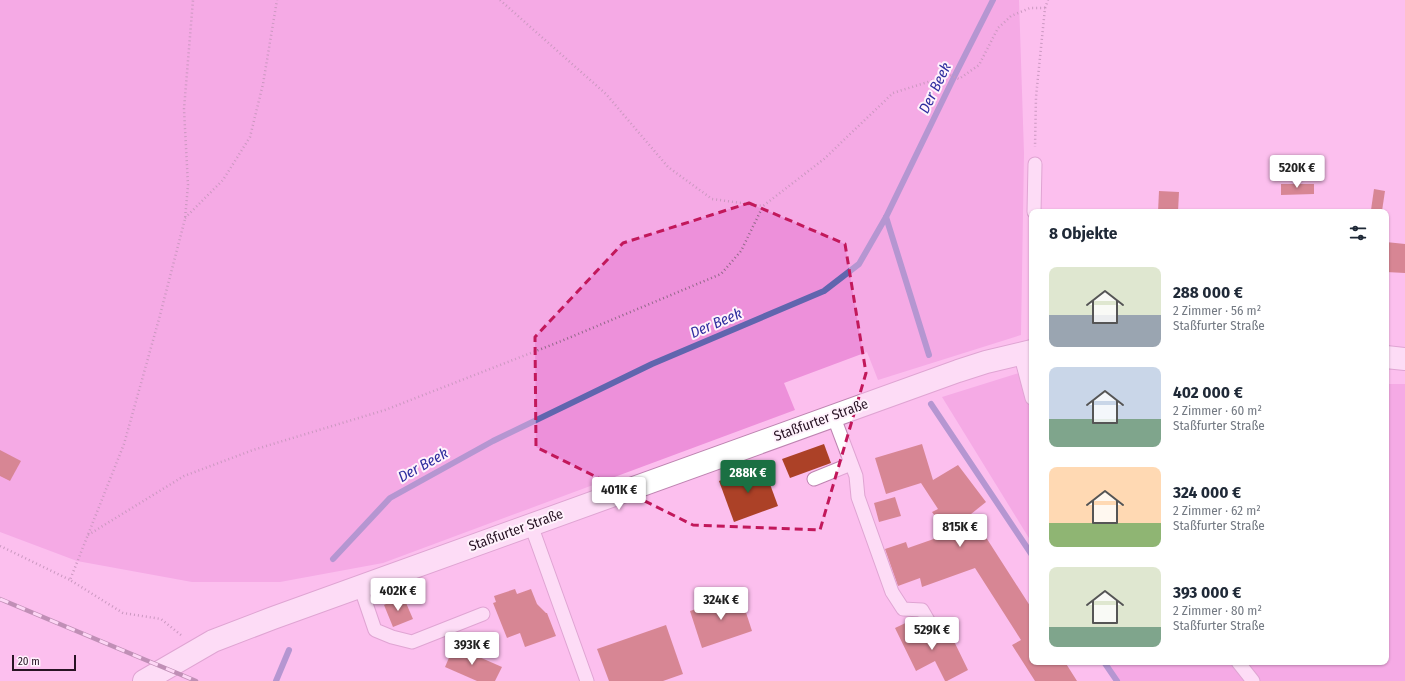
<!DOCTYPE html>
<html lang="de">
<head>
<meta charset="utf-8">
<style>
	:root { --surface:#fff; --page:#f6f6f7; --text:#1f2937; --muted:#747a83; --accent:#1b7043 }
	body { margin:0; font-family:"Fira Sans Condensed",sans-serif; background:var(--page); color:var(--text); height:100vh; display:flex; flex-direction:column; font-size:15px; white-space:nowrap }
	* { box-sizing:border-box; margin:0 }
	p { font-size:13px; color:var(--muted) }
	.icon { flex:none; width:22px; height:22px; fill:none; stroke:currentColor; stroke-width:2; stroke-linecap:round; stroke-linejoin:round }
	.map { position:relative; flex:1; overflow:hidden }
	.drawer { position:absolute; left:1029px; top:209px; width:360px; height:456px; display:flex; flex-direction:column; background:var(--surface); border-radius:8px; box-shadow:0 1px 3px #0004 }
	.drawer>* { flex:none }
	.scale { position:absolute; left:12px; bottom:10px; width:64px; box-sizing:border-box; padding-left:4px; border:2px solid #281324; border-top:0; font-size:11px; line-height:14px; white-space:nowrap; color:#281324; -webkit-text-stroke:3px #fff2fc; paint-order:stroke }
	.price { position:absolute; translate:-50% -34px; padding:0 9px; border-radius:4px; background:#fff; color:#222; font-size:13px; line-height:26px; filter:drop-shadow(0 1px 2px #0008) }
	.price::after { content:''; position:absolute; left:50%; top:24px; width:12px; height:9px; margin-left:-6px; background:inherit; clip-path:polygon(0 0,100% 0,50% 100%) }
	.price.active { background:var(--accent); color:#fff }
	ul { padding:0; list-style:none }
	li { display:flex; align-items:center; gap:12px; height:100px; padding:0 20px }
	li span { display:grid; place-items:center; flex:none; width:112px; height:80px; border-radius:8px; color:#555 }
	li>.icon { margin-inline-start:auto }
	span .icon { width:48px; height:48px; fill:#fffc; stroke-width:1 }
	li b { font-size:17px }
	h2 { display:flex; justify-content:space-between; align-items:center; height:48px; padding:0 20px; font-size:17px }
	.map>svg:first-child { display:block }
</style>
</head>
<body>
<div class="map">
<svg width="1405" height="681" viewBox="0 0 1405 681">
	<rect width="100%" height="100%" fill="#fcbfee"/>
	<!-- green -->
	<g fill="#ed90da">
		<polygon points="0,0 1019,0 1024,153 1021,335 878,380 867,352 784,383 795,410 383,563 280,582 192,582 77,561 0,532"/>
		<polygon points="1032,369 1032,543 942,397"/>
		<polygon points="1386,384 1405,384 1405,681 1118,681 1106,662 1386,662"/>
	</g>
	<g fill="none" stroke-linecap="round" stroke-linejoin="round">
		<!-- stream -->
		<g stroke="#6065ae" stroke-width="6">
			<polyline points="886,217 929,355"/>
			<polyline points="931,404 1032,555"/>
			<polyline points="333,559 390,498 493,441 652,364 824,291 859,264 886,217 956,73 993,0"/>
			<polyline points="1104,662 1117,681"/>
			<polyline points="276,681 289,650"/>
		</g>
	</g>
	<!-- building -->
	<g fill="#ac4127">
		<polygon points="1281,184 1314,184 1314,194 1281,195"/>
		<polygon points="1374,189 1385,191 1382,211 1371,210"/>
		<polygon points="1159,191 1179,192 1178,212 1158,212"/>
		<polygon points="1386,242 1405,244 1405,273 1386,272"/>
		<polygon points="824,444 831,463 790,478 782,459"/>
		<polygon points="922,444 933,480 958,465 986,502 971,514 1032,609 1032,662 1065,662 1077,681 1035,681 1012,645 1021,640 975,568 922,587 920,578 898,586 885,549 906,542 908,548 948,534 932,512 938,509 921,483 886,494 875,458"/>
		<polygon points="0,450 21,461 10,481 0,476"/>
		<polygon points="763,465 778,506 734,522 719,481"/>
		<polygon points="895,497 901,516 879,522 874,503"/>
		<polygon points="515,589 517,594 531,589 537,604 546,613 547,613 556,636 525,647 520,633 507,638 493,603 496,602 494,596"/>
		<polygon points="740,594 752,631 702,648 690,611"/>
		<polygon points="403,596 413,619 393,627 384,605"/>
		<polygon points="914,619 926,643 949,631 968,670 947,681 945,681 935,661 916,671 895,628"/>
		<polygon points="666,625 683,674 663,681 609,681 597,649"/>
		<polygon points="454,646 502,667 495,681 477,681 445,667"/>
	</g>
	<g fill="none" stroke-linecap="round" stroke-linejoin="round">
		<defs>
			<g id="lane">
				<polyline points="1034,212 1035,164"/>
				<polyline points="1020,353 1032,398"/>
				<polyline points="833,415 856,476 858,497 892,592 903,609 922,610 933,629"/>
				<polyline points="814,479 851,464"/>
				<polyline points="531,525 587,681"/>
				<polyline points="360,586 375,630 392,637 412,642 483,614"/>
				<polyline points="1238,662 1253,681"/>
			</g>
			<g id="secondary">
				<polyline points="1386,357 1405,359"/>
				<polyline points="144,681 213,641 273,618 958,371 986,362 1032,351"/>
			</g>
		</defs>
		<!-- lane casing -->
		<use href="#lane" stroke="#be84b1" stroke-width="15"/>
		<!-- secondary casing -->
		<use href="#secondary" stroke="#be84b1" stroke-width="24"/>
		<!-- path -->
		<g stroke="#916888" stroke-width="2.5" stroke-dasharray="1 3" stroke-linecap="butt">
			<polyline points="500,0 606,94 668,167 712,199 763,206"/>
			<polyline points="1045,8 1048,0"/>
			<polyline points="185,218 223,180 250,137 263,84 277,0"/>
			<polyline points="88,535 184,476 253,450 385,410 559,342 721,274 741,251 763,206 824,159 893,93 950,75 959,79 979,65 998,28 1011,16 1030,8 1045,8 1036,97 1035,147"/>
			<polyline points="0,546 70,580"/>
			<polyline points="181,635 161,619 123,613 70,580 124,444 159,319 185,219 188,185 184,109 193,0"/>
		</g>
		<!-- lane -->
		<use href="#lane" stroke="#fff" stroke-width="13"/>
		<!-- secondary -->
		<use href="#secondary" stroke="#fff" stroke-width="22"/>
		<defs>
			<polyline id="rail" points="0,599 196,681"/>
		</defs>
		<!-- rail casing -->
		<use href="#rail" stroke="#795571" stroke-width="4.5"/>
		<!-- rail -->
		<use href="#rail" stroke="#fff2fc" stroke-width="3" stroke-dasharray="9" stroke-linecap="butt"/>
	</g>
	<!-- marked area -->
	<path d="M0 0H1405V681H0ZM 749,203 L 845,244 L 866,373 L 820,530 L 693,525 L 536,447 L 535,337 L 623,243 Z" fill="#fcbfee" fill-opacity=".55" fill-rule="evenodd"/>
	<path fill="none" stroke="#c2185b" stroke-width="3" stroke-dasharray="8 5" stroke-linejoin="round" d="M 749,203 L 845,244 L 866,373 L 820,530 L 693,525 L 536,447 L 535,337 L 623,243 Z"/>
	<g text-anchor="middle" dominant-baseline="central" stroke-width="4" stroke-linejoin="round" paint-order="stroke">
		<!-- street labels -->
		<g font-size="14" fill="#281324" stroke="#fff2fc">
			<text transform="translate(821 420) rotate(-20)">Staßfurter Straße</text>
			<text transform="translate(516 530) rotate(-20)">Staßfurter Straße</text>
		</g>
		<!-- water labels -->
		<g font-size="15" font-style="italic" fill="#2f2e9f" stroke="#fff2fc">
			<text transform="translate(935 88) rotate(-64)">Der Beek</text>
			<text transform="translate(716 323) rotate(-23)">Der Beek</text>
			<text transform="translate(423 465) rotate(-29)">Der Beek</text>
		</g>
	</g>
</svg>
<div class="scale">20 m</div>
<b class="price" style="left:1297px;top:189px">520K €</b>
<b class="price active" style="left:748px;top:494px">288K €</b>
<b class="price" style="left:619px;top:511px">401K €</b>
<b class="price" style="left:960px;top:548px">815K €</b>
<b class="price" style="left:398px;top:612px">402K €</b>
<b class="price" style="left:721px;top:621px">324K €</b>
<b class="price" style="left:932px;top:651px">529K €</b>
<b class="price" style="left:472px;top:666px">393K €</b>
<section class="drawer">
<h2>8 Objekte<svg class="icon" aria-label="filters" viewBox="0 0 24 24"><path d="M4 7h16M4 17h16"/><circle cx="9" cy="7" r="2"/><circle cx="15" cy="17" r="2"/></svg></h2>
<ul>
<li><span style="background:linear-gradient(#dfe7d0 60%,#9aa5b1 0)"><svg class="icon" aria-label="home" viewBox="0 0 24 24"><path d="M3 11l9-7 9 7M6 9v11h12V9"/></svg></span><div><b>288 000 €</b><p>2 Zimmer · 56 m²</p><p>Staßfurter Straße</p></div></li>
<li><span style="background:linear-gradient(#c9d6e8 65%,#7fa58c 0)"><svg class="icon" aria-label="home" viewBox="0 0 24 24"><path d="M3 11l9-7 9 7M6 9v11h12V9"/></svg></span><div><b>402 000 €</b><p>2 Zimmer · 60 m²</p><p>Staßfurter Straße</p></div></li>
<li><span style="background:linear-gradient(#ffd9b3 70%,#8fb573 0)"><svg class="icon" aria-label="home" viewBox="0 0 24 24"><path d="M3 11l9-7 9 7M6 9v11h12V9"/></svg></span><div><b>324 000 €</b><p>2 Zimmer · 62 m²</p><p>Staßfurter Straße</p></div></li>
<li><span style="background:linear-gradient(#dfe7d0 75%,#7fa58c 0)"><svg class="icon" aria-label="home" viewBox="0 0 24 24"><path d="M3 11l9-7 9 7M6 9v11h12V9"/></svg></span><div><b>393 000 €</b><p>2 Zimmer · 80 m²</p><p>Staßfurter Straße</p></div></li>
</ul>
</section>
</div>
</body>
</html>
